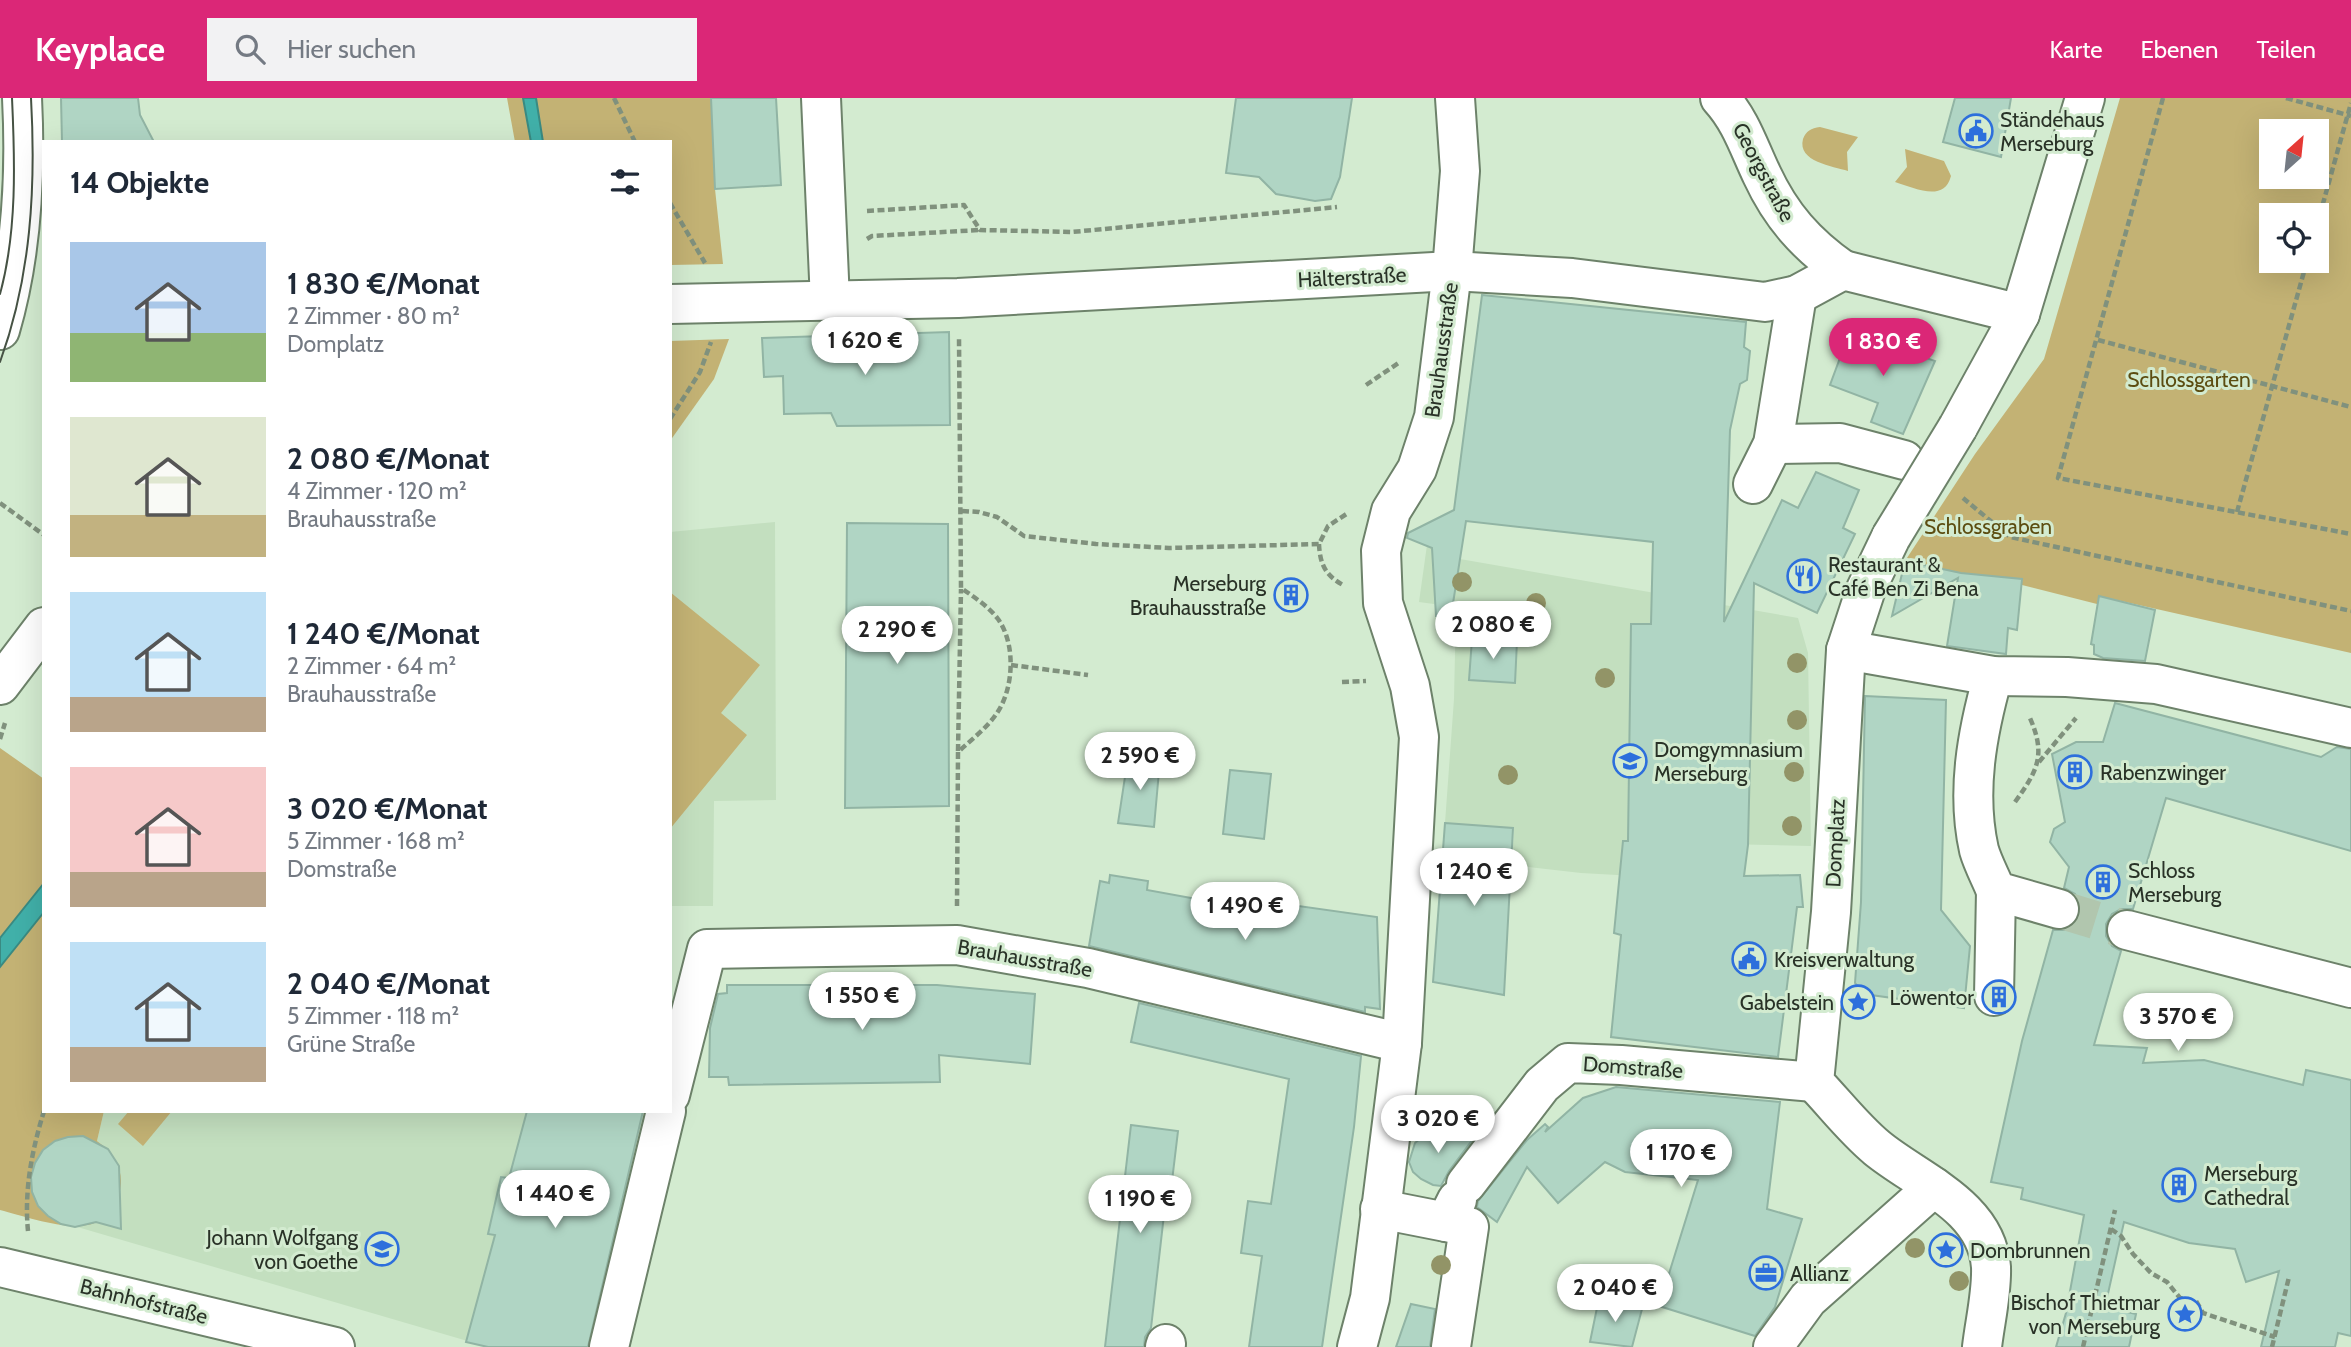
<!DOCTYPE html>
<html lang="de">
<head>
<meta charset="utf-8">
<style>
	:root { --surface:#fff; --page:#f2f2f3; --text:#1f2937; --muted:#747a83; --accent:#db2777 }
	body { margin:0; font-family:Cabin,sans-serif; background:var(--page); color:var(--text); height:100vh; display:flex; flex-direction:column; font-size:26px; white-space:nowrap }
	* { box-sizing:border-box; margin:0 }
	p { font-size:23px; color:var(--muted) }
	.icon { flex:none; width:38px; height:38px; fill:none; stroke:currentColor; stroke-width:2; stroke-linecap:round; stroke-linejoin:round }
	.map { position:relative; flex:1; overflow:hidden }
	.sheet { position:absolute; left:42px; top:42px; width:630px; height:973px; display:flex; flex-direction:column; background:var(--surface); border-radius:0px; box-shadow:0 7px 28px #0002 }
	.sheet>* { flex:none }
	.needle { width:46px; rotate:27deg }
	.buttons { position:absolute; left:2259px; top:21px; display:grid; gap:14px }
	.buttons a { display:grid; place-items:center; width:70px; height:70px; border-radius:0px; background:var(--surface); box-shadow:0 7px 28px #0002; font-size:35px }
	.price { position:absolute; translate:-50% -60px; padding:0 16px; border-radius:24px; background:#fff; color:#222; font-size:23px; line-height:46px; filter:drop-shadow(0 2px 4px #0008) }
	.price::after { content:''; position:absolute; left:50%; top:42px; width:21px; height:16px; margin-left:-10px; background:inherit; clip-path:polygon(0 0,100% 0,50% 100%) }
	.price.selected { background:var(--accent); color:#fff }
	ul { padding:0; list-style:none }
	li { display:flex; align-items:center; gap:21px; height:175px; padding:0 28px }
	li span { display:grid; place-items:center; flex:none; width:196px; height:140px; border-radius:0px; color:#555 }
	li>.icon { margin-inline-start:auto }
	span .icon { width:84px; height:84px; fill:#fffc; stroke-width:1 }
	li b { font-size:30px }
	h2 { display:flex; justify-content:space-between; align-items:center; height:84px; padding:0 28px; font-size:30px }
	header { display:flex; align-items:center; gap:42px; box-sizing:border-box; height:98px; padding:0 35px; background:var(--accent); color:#fff }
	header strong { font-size:33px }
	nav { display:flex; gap:38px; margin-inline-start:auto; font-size:24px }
	.search { width:490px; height:63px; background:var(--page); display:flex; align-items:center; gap:18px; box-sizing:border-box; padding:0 24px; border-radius:0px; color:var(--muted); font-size:26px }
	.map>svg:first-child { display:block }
</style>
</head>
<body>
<header>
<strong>Keyplace</strong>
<div class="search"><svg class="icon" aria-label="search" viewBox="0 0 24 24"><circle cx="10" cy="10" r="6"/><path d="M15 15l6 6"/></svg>Hier suchen</div>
<nav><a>Karte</a><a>Ebenen</a><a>Teilen</a></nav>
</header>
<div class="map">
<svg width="2351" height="1249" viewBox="0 0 2351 1249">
	<rect width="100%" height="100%" fill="#d3ebd0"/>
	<!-- built -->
	<g fill="#c3dfbf">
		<polygon points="775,424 776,702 714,703 713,808 670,808 670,434"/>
		<polygon points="1427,447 1459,465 1460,461 1798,520 1808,555 1811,748 1632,744 1635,778 1581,775 1512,767 1514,730 1445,725 1454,601 1456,509 1419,504"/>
		<polygon points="104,1013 657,1013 631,1076 597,1203 605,1206 594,1249 488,1249 74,1128 114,1059 97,1043"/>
	</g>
	<!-- green -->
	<g fill="#c3b274" fill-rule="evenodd">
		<polygon points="507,0 711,0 715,91 723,166 670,167 670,44 515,44"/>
		<path d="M 2120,0 L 2351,0 L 2351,555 L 2099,498 L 2097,506 L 2022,487 L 2022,481 L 1961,475 L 1905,463 L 1975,356 L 2044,261 ZM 2272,33 L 2317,33 L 2317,79 L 2272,79 ZM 2272,117 L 2317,117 L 2317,163 L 2272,163 Z"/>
		<path d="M 1820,29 L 1858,39 L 1847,54 L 1848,73 C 1833,68 1797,64 1803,41 C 1806,33 1811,30 1820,29 Z"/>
		<path d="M 1905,51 L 1944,63 L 1951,78 C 1944,105 1915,90 1895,84 L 1907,69 Z"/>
		<polygon points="729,241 714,281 670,343 670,243"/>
		<polygon points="670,494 760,567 721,615 747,637 670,731"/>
		<path d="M 0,650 L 44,681 L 44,1013 L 104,1013 L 97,1043 C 122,1061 130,1088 109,1113 C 103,1120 96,1126 87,1127 C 63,1132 24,1118 0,1112 Z"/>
		<polygon points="129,1013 172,1013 143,1048 118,1026"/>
	</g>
	<!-- water -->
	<g fill="#41b0a9" stroke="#3a8a82" stroke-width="2">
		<polygon points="523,0 536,0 543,44 531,44"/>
		<polygon points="44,785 44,814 0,869 0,840"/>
	</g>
	<!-- building -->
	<g fill="#b0d5c4" stroke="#91b4a4" stroke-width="2">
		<polygon points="61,0 138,0 140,17 154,44 62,44"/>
		<polygon points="711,0 776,0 781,87 715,91"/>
		<polygon points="1236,0 1352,0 1340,79 1331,101 1315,103 1276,96 1259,79 1226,75"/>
		<polygon points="1955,0 2011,0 2001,59 1943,44"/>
		<polygon points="1482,197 1746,224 1744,249 1750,253 1747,282 1740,286 1730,332 1724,524 1782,402 1798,410 1816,374 1859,392 1843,430 1855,436 1817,515 1754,485 1748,747 1744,778 1800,777 1803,809 1797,809 1778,959 1611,939 1621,837 1614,835 1623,743 1628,743 1631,526 1651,526 1653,444 1466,423 1451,518 1436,518 1432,450 1407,440 1408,435 1454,412"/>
		<polygon points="1850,233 1935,263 1903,336 1871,324 1878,305 1830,287"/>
		<polygon points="949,234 950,327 837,328 831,315 784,316 783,278 764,279 762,240"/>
		<polygon points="847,425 948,426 949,708 845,710"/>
		<polygon points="1905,463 1961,475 2022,481 2017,532 2008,530 2006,556 1947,548 1958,480 1892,518"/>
		<polygon points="2099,498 2155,512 2145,563 2103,560 2094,556 2094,547 2091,546"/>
		<polygon points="1472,541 1517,543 1515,585 1469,582"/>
		<polygon points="1865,598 1946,602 1941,812 1970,848 1964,910 1864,896 1855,885 1861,804"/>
		<polygon points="2115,605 2321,659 2337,649 2351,651 2351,753 2166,700 2133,811 2121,811 2112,816 2106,826 2106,838 2112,848 2121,853 2094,947 2147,950 2143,965 2204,962 2303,987 2306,972 2351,982 2351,1238 2338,1235 2335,1249 2261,1249 2279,1173 2246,1184 2235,1151 2189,1145 2124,1124 2105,1209 2136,1216 2129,1249 2056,1249 2066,1215 2084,1117 2021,1101 2023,1090 1991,1084 2022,943 2053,832 2064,832 2074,827 2080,816 2080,806 2075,796 2064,790 2069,769 2050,744 2054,731 2065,724 2052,656 2076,644 2103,644"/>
		<polygon points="1128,659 1160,662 1154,729 1118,725"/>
		<polygon points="1230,672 1271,676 1264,741 1223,736"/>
		<polygon points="1445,725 1513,730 1504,897 1433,884"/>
		<polygon points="1110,777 1148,783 1147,792 1246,810 1248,801 1377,819 1380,911 1365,909 1365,914 1089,848 1100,783 1109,785"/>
		<polygon points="727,887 937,887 1035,896 1030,966 939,957 940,984 729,987 728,979 709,979 710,930 718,896 727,895"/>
		<polygon points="1139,905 1361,958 1354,1029 1322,1249 1249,1249 1262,1158 1241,1155 1248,1103 1271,1106 1289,981 1131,944"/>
		<polygon points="1616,989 1780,1004 1767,1111 1802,1121 1775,1209 1755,1238 1659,1208 1698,1082 1625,1074 1605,1064 1558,1105 1527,1069 1497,1124 1477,1109 1478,1103 1527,1042 1545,1026 1548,1029 1545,1034 1583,1000"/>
		<polygon points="527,1013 643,1013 588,1249 488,1249 466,1244 495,1137 488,1136 501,1079 509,1080"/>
		<polygon points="1131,1027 1178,1033 1169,1108 1165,1108 1151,1230 1145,1239 1144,1249 1105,1249"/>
		<polygon points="1434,1033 1476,1037 1449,1073 1441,1088 1433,1087 1421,1081 1413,1074 1409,1064 1415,1045 1423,1038"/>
		<polygon points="83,1038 108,1051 119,1068 121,1131 96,1124 75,1129 61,1126 48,1118 38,1108 32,1094 31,1079 35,1065 43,1052 55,1043 68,1039"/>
		<polygon points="1599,1200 1642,1211 1632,1249 1590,1244"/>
		<polygon points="1411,1206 1435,1211 1430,1249 1396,1249"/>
	</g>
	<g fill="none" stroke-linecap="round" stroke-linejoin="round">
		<!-- minor-tunnel -->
		<polyline stroke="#b1c6ae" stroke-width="38" stroke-dasharray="38 19" stroke-linecap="butt" points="2059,811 2127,832"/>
		<defs>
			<g id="minor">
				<polyline points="821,0 830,203"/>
				<path d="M 1720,0 C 1741,23 1749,50 1762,77 C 1781,118 1806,146 1843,172"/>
				<polyline points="670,206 958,200 1452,173 1572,180 1765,204 1797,197 1843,172 2020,216"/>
				<path d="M 0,232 C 22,157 26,78 22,0"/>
				<polyline points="1958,329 2020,216 2085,0"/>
				<polyline points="1773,346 1840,345 1904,362"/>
				<polyline points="1753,386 1773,346 1797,197"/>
				<path d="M 1891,439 L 1866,491 L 1846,552 L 1831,814 L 1814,984 C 1835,1006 1854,1031 1877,1050 C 1917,1083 1987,1108 1991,1169 C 1992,1195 1985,1223 1982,1249"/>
				<polyline points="1846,552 1993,578 2067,579 2156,586 2351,630"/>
				<path d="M 1993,578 C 1977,635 1966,694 1979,752 C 1983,766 1991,780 1996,793 L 2059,811"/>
				<polyline points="0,587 44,529"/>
				<polyline points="2127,832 2351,890"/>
				<polyline points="1994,898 1996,793"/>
				<polyline points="670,997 707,851 957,847 1088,870 1402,945"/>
				<polyline points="1466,1086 1542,987 1568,965 1621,967 1814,984"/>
				<polyline points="1380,1111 1446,1124 1457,1102"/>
				<polyline points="1446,1124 1469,1129 1451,1249"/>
				<polyline points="0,1169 335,1249"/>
				<polyline points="609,1249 666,1013"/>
				<polyline points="1165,1249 1166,1246"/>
				<polyline points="1357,1249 1370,1200 1402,945 1419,639 1410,588 1383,505 1381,453 1391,413 1417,371 1434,319 1452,173 1460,73 1455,0"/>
				<polyline points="1773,1249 1808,1201 1934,1089"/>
			</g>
		</defs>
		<!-- minor casing -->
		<use href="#minor" stroke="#6d826a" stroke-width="42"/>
		<!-- path -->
		<g stroke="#80917d" stroke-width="4.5" stroke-dasharray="7 3.5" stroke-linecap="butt">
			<polyline points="614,0 635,44"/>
			<polyline points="2163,0 2058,380 2351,436"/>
			<polyline points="2286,0 2351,18"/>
			<polyline points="670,105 705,165"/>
			<polyline points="867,113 964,107 980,132 1072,134 1337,109"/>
			<polyline points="2317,127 2351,5"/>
			<polyline points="867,141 872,138 979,132"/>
			<polyline points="2098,242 2351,309"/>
			<polyline points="1366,287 1400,264"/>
			<polyline points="670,321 700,274 711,244"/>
			<polyline points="1963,400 2010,439 2351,513"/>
			<polyline points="0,405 44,437"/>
			<polyline points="962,413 979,414 997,419 1024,438 1096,446 1169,450 1319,446 1328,428 1348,415"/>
			<polyline points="2237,414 2307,163"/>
			<path d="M 1319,446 C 1320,466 1325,477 1343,487"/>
			<polyline points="1011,567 1088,577"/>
			<polyline points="1342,584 1366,583"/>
			<polyline points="0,641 5,625"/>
			<polyline points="958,653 961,491"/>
			<polyline points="2039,664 2076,620"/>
			<path d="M 2015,704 C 2038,672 2046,657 2030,620"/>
			<path d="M 957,808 L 958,654 C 971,642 987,630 997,615 C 1014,590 1016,546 998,521 C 988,508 974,499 961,490 L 959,239"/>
			<polyline points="2111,1131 2121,1138 2133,1156 2151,1175 2167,1184 2180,1200 2196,1203 2203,1215 2275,1239"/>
			<path d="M 28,1133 C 24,1092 32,1052 44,1013"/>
			<polyline points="2083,1249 2115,1112"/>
			<polyline points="2272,1249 2289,1179"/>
		</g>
		<!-- minor -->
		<use href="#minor" stroke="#fff" stroke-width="38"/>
		<!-- tram -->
		<g stroke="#465244" stroke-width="2">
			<path d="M 0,196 C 17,134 15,64 12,0"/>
			<path d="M 0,264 C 31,179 36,90 31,0"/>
		</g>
		<defs>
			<polyline id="minor-bridge" points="1891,439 1958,329"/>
		</defs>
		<!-- minor-bridge casing -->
		<use href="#minor-bridge" stroke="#6d826a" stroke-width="42" stroke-linecap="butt"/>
		<!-- minor-bridge -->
		<use href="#minor-bridge" stroke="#fff" stroke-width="38"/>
	</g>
	<!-- trees -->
	<g fill="#929467">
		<circle cx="1462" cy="484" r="10"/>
		<circle cx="1536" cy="505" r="10"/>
		<circle cx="1797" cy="565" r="10"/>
		<circle cx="1605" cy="580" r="10"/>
		<circle cx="1797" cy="622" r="10"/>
		<circle cx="1794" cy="674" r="10"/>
		<circle cx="1508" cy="677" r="10"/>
		<circle cx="1792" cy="728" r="10"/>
		<circle cx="1915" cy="1150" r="10"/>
		<circle cx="1441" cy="1167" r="10"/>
		<circle cx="1959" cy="1183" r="10"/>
	</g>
	<!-- icons -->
	<defs>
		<symbol id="civic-ring" viewBox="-11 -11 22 22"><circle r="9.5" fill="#d3ebd0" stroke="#2d6fdc" stroke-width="1.5"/><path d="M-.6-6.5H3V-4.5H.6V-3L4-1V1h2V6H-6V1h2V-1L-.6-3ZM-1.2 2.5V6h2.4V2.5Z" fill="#2d6fdc"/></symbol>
		<symbol id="restaurant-ring" viewBox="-11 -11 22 22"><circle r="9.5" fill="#d3ebd0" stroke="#2d6fdc" stroke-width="1.5"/><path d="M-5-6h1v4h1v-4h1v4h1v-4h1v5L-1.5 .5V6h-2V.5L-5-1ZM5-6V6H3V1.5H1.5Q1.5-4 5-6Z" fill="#2d6fdc"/></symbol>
		<symbol id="building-ring" viewBox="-11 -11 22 22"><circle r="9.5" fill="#d3ebd0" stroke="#2d6fdc" stroke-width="1.5"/><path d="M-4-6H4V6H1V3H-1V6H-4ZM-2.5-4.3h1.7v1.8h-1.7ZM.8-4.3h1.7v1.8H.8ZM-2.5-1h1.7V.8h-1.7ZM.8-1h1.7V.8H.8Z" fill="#2d6fdc"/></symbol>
		<symbol id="school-ring" viewBox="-11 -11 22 22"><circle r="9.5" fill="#d3ebd0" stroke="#2d6fdc" stroke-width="1.5"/><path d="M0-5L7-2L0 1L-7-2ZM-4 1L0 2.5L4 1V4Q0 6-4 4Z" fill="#2d6fdc"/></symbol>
		<symbol id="sight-ring" viewBox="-11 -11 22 22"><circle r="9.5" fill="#d3ebd0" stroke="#2d6fdc" stroke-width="1.5"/><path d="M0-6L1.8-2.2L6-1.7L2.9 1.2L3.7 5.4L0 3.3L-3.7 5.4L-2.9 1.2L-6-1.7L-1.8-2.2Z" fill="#2d6fdc"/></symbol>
		<symbol id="office-ring" viewBox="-11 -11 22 22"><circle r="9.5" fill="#d3ebd0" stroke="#2d6fdc" stroke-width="1.5"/><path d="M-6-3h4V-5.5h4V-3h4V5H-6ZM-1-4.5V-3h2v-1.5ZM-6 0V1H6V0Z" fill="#2d6fdc"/></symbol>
	</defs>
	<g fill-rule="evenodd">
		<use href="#civic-ring" x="1957" y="14" width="38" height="38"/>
		<use href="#restaurant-ring" x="1785" y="459" width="38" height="38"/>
		<use href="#building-ring" x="1272" y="478" width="38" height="38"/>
		<use href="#school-ring" x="1611" y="644" width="38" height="38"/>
		<use href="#building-ring" x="2056" y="655" width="38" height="38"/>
		<use href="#building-ring" x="2084" y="765" width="38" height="38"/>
		<use href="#civic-ring" x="1730" y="842" width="38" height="38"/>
		<use href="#building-ring" x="1980" y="880" width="38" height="38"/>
		<use href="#sight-ring" x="1839" y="885" width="38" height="38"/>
		<use href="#building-ring" x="2160" y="1068" width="38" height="38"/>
		<use href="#school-ring" x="363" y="1132" width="38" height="38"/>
		<use href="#sight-ring" x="1927" y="1133" width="38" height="38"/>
		<use href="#office-ring" x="1747" y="1156" width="38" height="38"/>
		<use href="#sight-ring" x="2166" y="1197" width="38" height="38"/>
	</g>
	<g text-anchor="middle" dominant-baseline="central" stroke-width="6" stroke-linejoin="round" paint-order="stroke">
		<!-- poi labels -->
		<g font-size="21" fill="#293227" stroke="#d3ebd0" text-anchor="start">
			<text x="2000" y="21">Ständehaus<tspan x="2000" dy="24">Merseburg</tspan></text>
			<text x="1828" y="466">Restaurant &amp;<tspan x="1828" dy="24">Café Ben Zi Bena</tspan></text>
			<text x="1266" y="485" text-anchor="end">Merseburg<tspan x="1266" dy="24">Brauhausstraße</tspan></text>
			<text x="1654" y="651">Domgymnasium<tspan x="1654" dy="24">Merseburg</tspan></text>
			<text x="2100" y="674">Rabenzwinger</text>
			<text x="2128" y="772">Schloss<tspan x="2128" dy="24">Merseburg</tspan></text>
			<text x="1774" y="861">Kreisverwaltung</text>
			<text x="1974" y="899" text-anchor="end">Löwentor</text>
			<text x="1834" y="904" text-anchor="end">Gabelstein</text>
			<text x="2204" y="1075">Merseburg<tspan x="2204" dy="24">Cathedral</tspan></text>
			<text x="358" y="1139" text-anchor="end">Johann Wolfgang<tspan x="358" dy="24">von Goethe</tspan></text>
			<text x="1970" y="1152">Dombrunnen</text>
			<text x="1790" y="1175">Allianz</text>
			<text x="2160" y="1204" text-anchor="end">Bischof Thietmar<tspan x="2160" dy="24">von Merseburg</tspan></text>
		</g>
		<!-- street labels -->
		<g font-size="21" fill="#293227" stroke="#d3ebd0">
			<text transform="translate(1764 74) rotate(62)">Georgstraße</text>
			<text transform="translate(1352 179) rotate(-3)">Hälterstraße</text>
			<text transform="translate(1441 252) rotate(-82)">Brauhausstraße</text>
			<text transform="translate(1835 745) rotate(-87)">Domplatz</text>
			<text transform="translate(1025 860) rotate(10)">Brauhausstraße</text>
			<text transform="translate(1633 969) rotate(4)">Domstraße</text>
			<text transform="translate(144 1203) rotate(14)">Bahnhofstraße</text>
		</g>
		<!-- park labels -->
		<g font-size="21" fill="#5c4d11" stroke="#d3ebd0">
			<text x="2189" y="281">Schlossgarten</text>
			<text x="1988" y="428">Schlossgraben</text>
		</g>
	</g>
</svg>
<div class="buttons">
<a><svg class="needle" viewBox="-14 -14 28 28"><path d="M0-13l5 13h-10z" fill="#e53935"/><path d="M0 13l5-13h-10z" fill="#747a83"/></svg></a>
<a><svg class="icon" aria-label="locate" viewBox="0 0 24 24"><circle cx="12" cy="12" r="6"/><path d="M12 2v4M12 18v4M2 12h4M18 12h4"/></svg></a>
</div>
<b class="price" style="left:865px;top:279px">1 620 €</b>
<b class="price selected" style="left:1883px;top:280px">1 830 €</b>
<b class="price" style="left:1493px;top:563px">2 080 €</b>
<b class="price" style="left:897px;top:568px">2 290 €</b>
<b class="price" style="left:1140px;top:694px">2 590 €</b>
<b class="price" style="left:1474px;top:810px">1 240 €</b>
<b class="price" style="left:1245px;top:844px">1 490 €</b>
<b class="price" style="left:862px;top:934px">1 550 €</b>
<b class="price" style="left:2178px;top:955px">3 570 €</b>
<b class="price" style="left:1438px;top:1057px">3 020 €</b>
<b class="price" style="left:1681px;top:1091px">1 170 €</b>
<b class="price" style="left:555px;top:1132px">1 440 €</b>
<b class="price" style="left:1140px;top:1137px">1 190 €</b>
<b class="price" style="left:1615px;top:1226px">2 040 €</b>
<section class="sheet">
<h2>14 Objekte<svg class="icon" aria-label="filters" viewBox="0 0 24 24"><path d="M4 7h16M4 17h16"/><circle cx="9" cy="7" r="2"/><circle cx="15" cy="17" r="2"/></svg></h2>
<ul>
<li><span style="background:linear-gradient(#a9c7e8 65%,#8fb573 0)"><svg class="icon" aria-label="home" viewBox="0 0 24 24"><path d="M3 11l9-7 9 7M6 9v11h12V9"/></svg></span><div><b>1 830 €/Monat</b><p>2 Zimmer · 80 m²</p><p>Domplatz</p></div></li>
<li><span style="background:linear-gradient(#dfe7d0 70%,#c2b280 0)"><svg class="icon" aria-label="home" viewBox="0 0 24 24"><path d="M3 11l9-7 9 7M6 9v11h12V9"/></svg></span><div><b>2 080 €/Monat</b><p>4 Zimmer · 120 m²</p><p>Brauhausstraße</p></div></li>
<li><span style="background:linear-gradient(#bfe0f5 75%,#b9a48a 0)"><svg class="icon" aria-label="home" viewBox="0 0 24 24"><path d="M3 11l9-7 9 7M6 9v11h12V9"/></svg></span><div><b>1 240 €/Monat</b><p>2 Zimmer · 64 m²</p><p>Brauhausstraße</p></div></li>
<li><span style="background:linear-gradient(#f6c9c9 75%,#b9a48a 0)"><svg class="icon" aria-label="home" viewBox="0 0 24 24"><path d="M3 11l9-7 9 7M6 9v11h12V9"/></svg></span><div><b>3 020 €/Monat</b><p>5 Zimmer · 168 m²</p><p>Domstraße</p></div></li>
<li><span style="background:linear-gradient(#bfe0f5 75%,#b9a48a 0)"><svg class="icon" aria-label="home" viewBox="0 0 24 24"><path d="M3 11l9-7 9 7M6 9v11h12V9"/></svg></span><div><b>2 040 €/Monat</b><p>5 Zimmer · 118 m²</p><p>Grüne Straße</p></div></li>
</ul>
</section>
</div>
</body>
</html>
